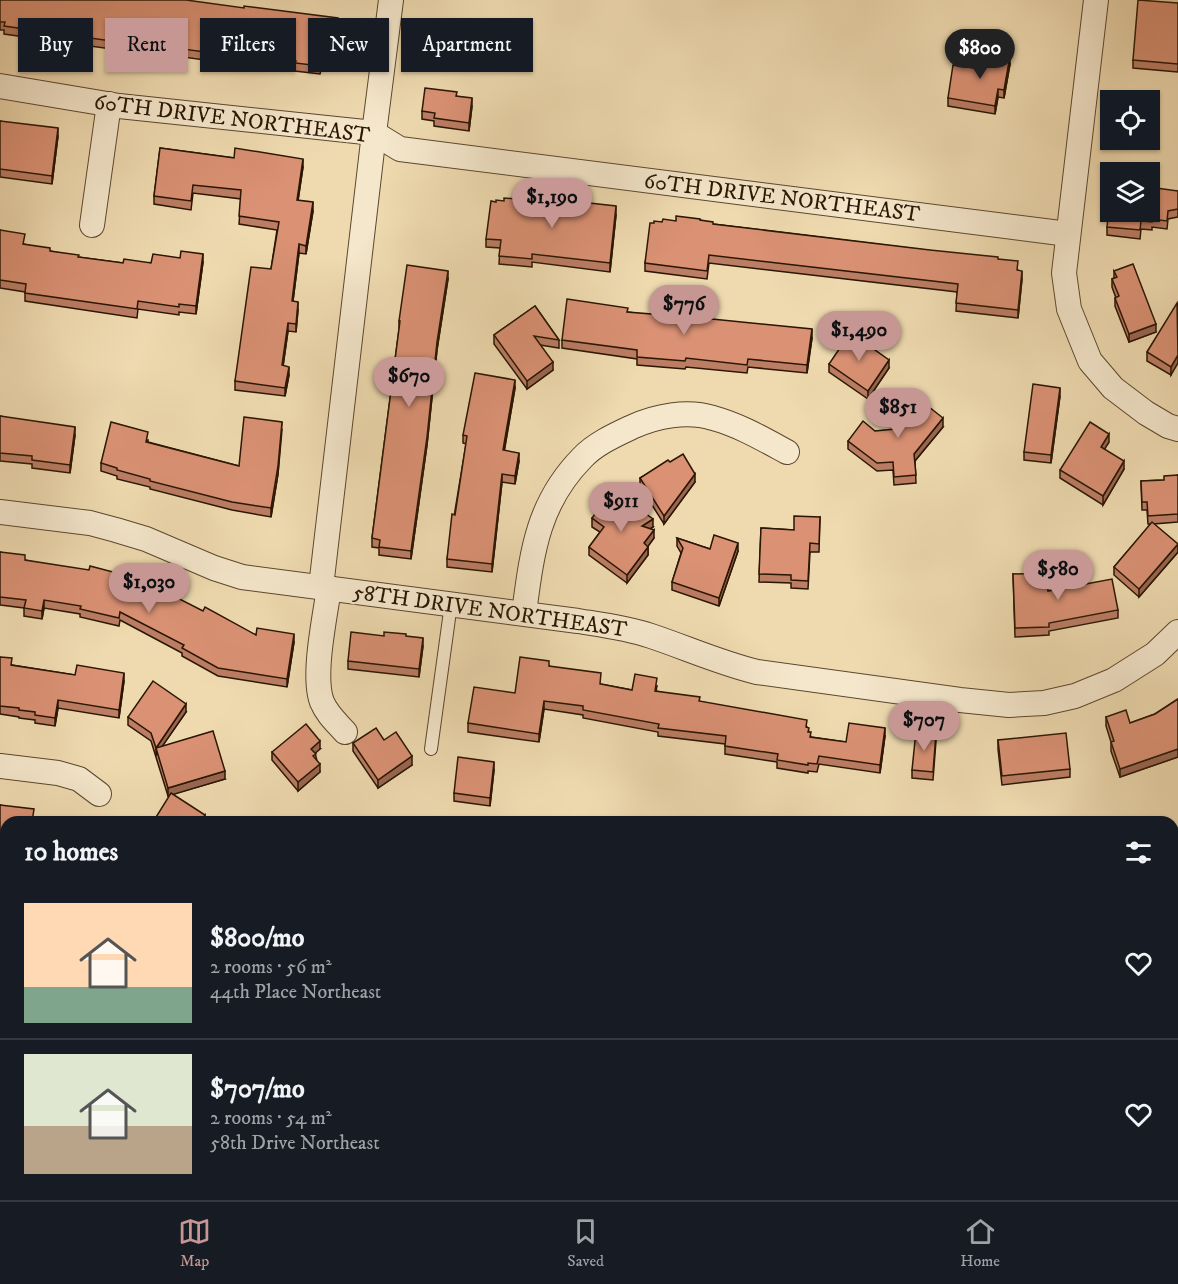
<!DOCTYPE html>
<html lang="en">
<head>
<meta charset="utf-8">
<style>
	:root { --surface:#171b24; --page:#242831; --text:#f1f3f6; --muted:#9ea1a6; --line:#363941; --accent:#c59692 }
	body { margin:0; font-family:"IM FELL DW Pica",serif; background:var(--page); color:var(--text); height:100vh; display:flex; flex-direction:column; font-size:22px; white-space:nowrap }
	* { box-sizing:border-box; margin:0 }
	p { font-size:20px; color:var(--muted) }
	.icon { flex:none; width:33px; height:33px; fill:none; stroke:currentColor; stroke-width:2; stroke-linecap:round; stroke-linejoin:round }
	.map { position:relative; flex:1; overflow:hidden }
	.panel { position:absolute; left:0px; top:816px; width:1179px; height:384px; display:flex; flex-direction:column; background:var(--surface); border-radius:18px 18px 0 0; box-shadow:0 2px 4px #0004 }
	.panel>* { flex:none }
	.hud { position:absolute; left:18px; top:18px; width:600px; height:54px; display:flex; gap:12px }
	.fabs { position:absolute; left:1100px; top:90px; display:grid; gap:12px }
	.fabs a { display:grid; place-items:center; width:60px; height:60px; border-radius:0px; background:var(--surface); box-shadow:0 2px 4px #0004; font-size:30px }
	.price { position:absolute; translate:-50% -51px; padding:0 14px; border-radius:21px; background:var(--accent); color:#111; font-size:20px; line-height:39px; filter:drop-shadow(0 2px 3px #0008) }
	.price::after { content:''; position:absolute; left:50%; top:36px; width:18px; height:14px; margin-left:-9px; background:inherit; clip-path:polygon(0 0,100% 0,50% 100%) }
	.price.on { background:#222; color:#fff }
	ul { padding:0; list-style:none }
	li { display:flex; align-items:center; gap:18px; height:150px; padding:0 24px }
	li+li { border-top:2px solid var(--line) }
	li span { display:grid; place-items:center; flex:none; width:168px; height:120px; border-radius:0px; color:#555 }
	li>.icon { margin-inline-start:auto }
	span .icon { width:72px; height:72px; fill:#fffc; stroke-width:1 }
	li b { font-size:26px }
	h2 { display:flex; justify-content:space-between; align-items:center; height:72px; padding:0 24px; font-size:26px }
	.pill { padding:0 21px; border-radius:0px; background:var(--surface); box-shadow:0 2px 4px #0004; font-size:21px; line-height:54px }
	.pill.on { background:var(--accent); color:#111 }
	.tab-bar { display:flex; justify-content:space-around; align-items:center; height:84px; border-top:2px solid var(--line); background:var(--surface); font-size:16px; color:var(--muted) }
	.tab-bar a { display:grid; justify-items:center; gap:3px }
	.tab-bar .on { color:var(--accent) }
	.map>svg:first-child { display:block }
</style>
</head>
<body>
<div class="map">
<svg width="1178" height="1200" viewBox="0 0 1178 1200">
	<defs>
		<pattern id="wetland-marsh" width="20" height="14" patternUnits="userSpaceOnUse" patternTransform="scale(1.5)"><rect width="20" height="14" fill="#bfbe87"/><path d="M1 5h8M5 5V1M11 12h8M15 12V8" fill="none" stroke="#a4a373"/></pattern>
	</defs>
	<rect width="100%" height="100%" fill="#efdab0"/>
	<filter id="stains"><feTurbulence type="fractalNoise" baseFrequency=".00333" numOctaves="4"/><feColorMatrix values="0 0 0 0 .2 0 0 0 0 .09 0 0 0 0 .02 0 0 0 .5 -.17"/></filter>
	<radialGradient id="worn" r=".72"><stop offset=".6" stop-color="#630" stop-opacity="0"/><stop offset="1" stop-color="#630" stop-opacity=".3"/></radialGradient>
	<!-- wetland -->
	<polygon fill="url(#wetland-marsh)" stroke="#746a45" stroke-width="1.5" points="1173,827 1178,828 1178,1200 0,1200 0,980 6,981 6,1194 1173,1194"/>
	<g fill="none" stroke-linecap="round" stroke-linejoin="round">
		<defs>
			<polyline id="lane" points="431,749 451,604"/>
			<g id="street">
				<polyline points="1096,0 1064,273 1069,309 1090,361 1113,388 1146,413 1168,426 1178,429"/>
				<polyline points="0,86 119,106 374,133 400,149 1068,234"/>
				<polyline points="92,225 109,104"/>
				<path d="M 0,512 L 90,523 L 116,530 L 146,539 L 214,568 L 242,577 L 578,621 C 603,625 627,628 651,636 C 687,648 720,663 757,672 L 960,700 L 1009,705 L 1044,703 L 1075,696 L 1114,680 L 1155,654 L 1178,632"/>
				<polyline points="321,587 374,133 391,0"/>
				<path d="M 329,588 C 325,617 312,676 322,702 C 327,714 336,722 345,732"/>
				<path d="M 524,613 C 532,553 537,504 582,458 C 595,444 615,435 632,427 C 656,416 687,410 713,418 C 739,425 763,439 787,452"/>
				<polyline points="0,766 58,773 79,779 99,794"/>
			</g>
		</defs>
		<!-- lane casing -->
		<use href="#lane" stroke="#5b472e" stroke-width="14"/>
		<!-- street casing -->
		<use href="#street" stroke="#5b472e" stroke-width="26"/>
		<!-- lane -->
		<use href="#lane" stroke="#f5e7cc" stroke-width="12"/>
		<!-- street -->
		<use href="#street" stroke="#f5e7cc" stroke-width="24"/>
	</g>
	<!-- wall -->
	<g fill="#bb7d64" stroke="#2a1603" stroke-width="1.5">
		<polygon points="0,0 338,26 333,71 321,70 320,74 295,71 295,69 253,64 253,63 220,58 219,62 169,55 169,57 4,34 4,30 0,30"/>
		<polygon points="1178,3 1178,72 1133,68 1133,60"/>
		<polygon points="1010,64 1004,98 998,97 995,114 948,106 948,98 980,69"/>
		<polygon points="457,96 472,106 469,131 434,126 434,121 422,119 422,111"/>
		<polygon points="0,121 58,136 52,184 0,177"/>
		<polygon points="160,148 303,167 298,200 313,211 306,254 299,253 293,301 298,310 296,332 288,331 283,366 289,375 285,396 235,390 235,381 271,269 277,230 239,224 241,199 193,193 191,210 154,204 154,196"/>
		<polygon points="1178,191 1178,217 1168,219 1167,229 1152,227 1152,230 1141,229 1140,239 1107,235 1107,227"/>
		<polygon points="616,215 610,272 532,262 532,267 499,264 500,248 486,247 486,239"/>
		<polygon points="700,220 713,224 998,259 1018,270 1022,279 1018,318 956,311 957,292 709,263 707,279 645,271 645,263 654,223"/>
		<polygon points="0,230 24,244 50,251 78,257 123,263 203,262 196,314 179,312 179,315 138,309 137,318 25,301 25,292 0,288"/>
		<polygon points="1114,271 1156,332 1129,342 1115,306 1115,298 1116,298 1112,287 1112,279 1114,278"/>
		<polygon points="448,279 437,350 427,445 411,559 379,555 379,548 372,547 372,538 399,329 399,321"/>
		<polygon points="1178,303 1171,375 1147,361 1147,352"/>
		<polygon points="535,306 559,340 559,348 540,345 553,370 527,389 494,344 494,335"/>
		<polygon points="628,312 812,338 807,373 748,367 747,373 686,367 685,369 637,365 637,359 562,348 562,340"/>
		<polygon points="829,364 889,368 868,399 829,372"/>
		<polygon points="515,388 504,451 519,461 515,484 502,482 492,572 447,567 447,559 466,444 463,443 463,435"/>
		<polygon points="1060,396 1051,463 1024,460 1024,452"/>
		<polygon points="0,416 75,435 70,473 32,468 32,464 0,461"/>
		<polygon points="943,427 915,461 916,483 894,485 893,470 877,471 848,449 848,441 875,431"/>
		<polygon points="282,430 278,474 271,517 232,510 150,489 150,487 117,479 117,476 101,471 101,463 148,440 148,442 239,466"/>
		<polygon points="1109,442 1104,449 1124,469 1103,505 1060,478 1060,470"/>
		<polygon points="670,462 695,482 664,524 640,486 640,478"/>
		<polygon points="1178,475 1178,522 1154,524 1178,552 1139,597 1114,575 1114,567 1151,524 1148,524 1147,510 1142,510 1141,481 1164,480"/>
		<polygon points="820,517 819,552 810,552 808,589 791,588 791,583 759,582 761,528 794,530"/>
		<polygon points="592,518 653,527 650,529 654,538 648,546 648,555 627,583 589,555 589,547 600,532 592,527"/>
		<polygon points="677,538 710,549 738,551 719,606 672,590 672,582 681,553 677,546"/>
		<polygon points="0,552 25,560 113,580 113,582 117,587 203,611 256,635 294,642 287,687 218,676 182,656 182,653 120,620 119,626 80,617 80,614 44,608 42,619 24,616 24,608 0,605"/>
		<polygon points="1013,574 1048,591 1118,610 1118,618 1049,631 1049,635 1015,637"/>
		<polygon points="384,636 406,636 423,646 419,677 348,669 348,661"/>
		<polygon points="0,657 12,665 75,675 124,681 119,718 58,708 55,726 35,723 35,720 19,718 19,717 0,714"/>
		<polygon points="549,666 601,684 632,690 657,686 656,691 807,727 811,737 846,742 885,736 880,773 819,764 817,772 808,771 808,773 777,768 777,762 725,754 725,744 658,736 658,732 583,718 583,715 544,709 539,742 468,732 468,723 515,693"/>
		<polygon points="1178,699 1178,757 1120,777 1111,751 1111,742 1106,726 1106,717 1130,723 1155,714"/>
		<polygon points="186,712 162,746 225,779 173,794 205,822 170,795 168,796 151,741 128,725 128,717"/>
		<polygon points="384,740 412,765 378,788 353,751 353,743"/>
		<polygon points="998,740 1070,769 1070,777 1002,785 998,749"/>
		<polygon points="936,741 933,780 912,778 912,770"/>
		<polygon points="320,749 315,753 320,772 298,791 272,760 272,752"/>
		<polygon points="494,770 490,806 454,801 454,793"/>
		<polygon points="0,805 34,817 34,822 6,822 6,861 0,860"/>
	</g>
	<!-- shaded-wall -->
	<g fill="#996651" stroke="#2a1603" stroke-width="1.5">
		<polygon points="338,18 338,26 333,71 333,63"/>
		<polygon points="1010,56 1010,64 1004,98 1004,90"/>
		<polygon points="998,89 998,97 995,114 995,106"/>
		<polygon points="472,98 472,106 469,131 469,123"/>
		<polygon points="58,128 58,136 52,184 52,176"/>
		<polygon points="303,159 303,167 297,208 297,200"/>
		<polygon points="313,202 313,211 306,254 306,246"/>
		<polygon points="616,206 616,215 610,272 610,263"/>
		<polygon points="299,244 299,253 292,309 292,301"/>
		<polygon points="203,254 203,262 196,314 196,306"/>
		<polygon points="448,271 448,279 437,350 427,445 411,559 411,551 437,342"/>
		<polygon points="1022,271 1022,279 1018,318 1018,310"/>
		<polygon points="298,302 298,310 296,332 296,324"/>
		<polygon points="288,323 288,331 282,374 282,365"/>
		<polygon points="1156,324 1156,332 1129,342 1129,334"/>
		<polygon points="812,329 812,338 807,373 807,365"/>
		<polygon points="1178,355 1178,363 1171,375 1171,367"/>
		<polygon points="889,360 889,368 868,399 868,391"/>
		<polygon points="553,362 553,370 527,389 527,381"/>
		<polygon points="289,367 289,375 285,396 285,388"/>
		<polygon points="515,380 515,388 503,459 503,450"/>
		<polygon points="1060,388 1060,396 1051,463 1051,455"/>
		<polygon points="943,418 943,427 914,462 914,454"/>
		<polygon points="282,422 278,474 271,517 271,508"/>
		<polygon points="75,427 75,435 70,473 70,465"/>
		<polygon points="1109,434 1109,442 1101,455 1101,447"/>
		<polygon points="519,453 519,461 515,484 515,476"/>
		<polygon points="1124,461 1124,469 1103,505 1103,496"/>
		<polygon points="502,474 502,482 492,572 492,564"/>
		<polygon points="695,474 695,482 664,524 664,516"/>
		<polygon points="653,519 653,527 642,534 642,526"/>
		<polygon points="654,530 654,538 644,552 644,543"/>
		<polygon points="738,543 738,551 719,606 719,598"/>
		<polygon points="1178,544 1178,552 1139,597 1139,589"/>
		<polygon points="648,547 648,555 627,583 627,575"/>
		<polygon points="44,600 44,608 42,619 42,611"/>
		<polygon points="294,634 294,642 287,687 287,679"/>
		<polygon points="423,638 423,646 419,677 419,669"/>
		<polygon points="124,673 124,681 119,718 119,710"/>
		<polygon points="58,700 58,708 55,726 55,718"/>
		<polygon points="544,701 544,709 539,742 539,734"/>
		<polygon points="186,704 186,712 157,754 156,748 156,756 156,748"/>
		<polygon points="885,728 885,736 880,773 880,765"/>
		<polygon points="320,741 320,749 311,757 311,749"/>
		<polygon points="1178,749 1178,757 1120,777 1120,769"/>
		<polygon points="412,756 412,765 378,788 378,780"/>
		<polygon points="494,762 494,770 490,806 490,798"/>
		<polygon points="320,764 320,772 298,791 298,782"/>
		<polygon points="225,771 225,779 168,796 168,788"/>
		<polygon points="205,815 205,822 200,822"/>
	</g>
	<!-- building -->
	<g fill="#da9174" stroke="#2a1603" stroke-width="1.5">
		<polygon points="0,0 186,0 244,8 244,6 338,18 333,63 321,62 320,66 295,63 296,61 253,56 253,55 220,50 219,54 169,47 169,49 4,26 5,22 0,22"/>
		<polygon points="1138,0 1178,3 1178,64 1133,60"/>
		<polygon points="982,52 1010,56 1004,90 998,89 995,106 948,98 953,65 980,69"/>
		<polygon points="425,88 457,92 456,96 472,98 469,123 434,118 435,113 422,111"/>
		<polygon points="0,121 58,128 52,176 0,169"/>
		<polygon points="160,148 234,158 235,148 303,159 297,200 313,202 306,246 299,244 292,301 298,302 296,324 288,323 282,365 289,367 285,388 235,381 251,267 271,269 279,222 239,216 241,190 193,185 191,201 154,196"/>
		<polygon points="1114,166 1141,168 1140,172 1113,172"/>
		<polygon points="1149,187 1178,191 1178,209 1168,211 1167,221 1152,219 1152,222 1141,221 1140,230 1107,227 1110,199 1110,212 1149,212"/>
		<polygon points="517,195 616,206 610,263 532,254 532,259 499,256 501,240 486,239 491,201 496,202 496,200 504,201 504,198 517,199"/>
		<polygon points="676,216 700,219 700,220 713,222 713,224 930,250 998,257 998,259 1018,261 1017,270 1022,271 1018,310 956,303 958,284 709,255 707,271 645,263 650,223 654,223 654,221 662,222 663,219 676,221"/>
		<polygon points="0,230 25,234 23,244 50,248 50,251 79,255 78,257 123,263 124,259 151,263 153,254 180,258 181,251 203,254 196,306 179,304 179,307 138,301 137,309 25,293 26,284 0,280"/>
		<polygon points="1133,264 1156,324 1129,334 1115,298 1119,296 1112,279 1117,277 1114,271"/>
		<polygon points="407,265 448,271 437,342 427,437 411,551 379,547 380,540 372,538 400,321 399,321"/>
		<polygon points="567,299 628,308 627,312 702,318 812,329 807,365 748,359 747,365 686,358 685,361 637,357 637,350 562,340"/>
		<polygon points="1177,303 1178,355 1171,367 1147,352"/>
		<polygon points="535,306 559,340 534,336 553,362 527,381 494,335"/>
		<polygon points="848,336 857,341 858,338 889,360 868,391 829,364"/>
		<polygon points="475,373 515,380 503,450 519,453 515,476 502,474 492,564 447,559 452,514 455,515 467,436 463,435"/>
		<polygon points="1033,384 1060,388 1051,455 1024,452"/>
		<polygon points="919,399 943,418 914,454 916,475 894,477 893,462 877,463 848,441 863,421 875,431 895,429"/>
		<polygon points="0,416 75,427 70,465 32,460 32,456 0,453"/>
		<polygon points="244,417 282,422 278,466 271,508 232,502 150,481 150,479 117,470 117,468 101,463 111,422 148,432 146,442 239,466"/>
		<polygon points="1090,422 1109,434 1101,447 1124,461 1103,496 1060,470"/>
		<polygon points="683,454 695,474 664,516 640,478 668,460 670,462"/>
		<polygon points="1178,475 1178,514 1148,516 1147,502 1142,502 1141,481 1164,480 1164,476"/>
		<polygon points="613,490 653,519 642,526 654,530 644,543 648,547 627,575 589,547 604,527 592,518"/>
		<polygon points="794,516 820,517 819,544 810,543 808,581 791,580 791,575 759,574 761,528 794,530"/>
		<polygon points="1152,522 1178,544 1139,589 1114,567"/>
		<polygon points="714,535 738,543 719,598 672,582 683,548 677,538 710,549"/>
		<polygon points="0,552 25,555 25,560 89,570 90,566 113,572 111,582 117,583 115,587 154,596 158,588 203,611 205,607 256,635 257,628 294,634 287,679 218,668 182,648 184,645 120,612 119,618 80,609 81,606 44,600 42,611 24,608 26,600 0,597"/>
		<polygon points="1047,573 1048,591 1112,579 1118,610 1049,623 1049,627 1015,628 1013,574"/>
		<polygon points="351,632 384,636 384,632 406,634 406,636 423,638 419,669 348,661"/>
		<polygon points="0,657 12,658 11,665 75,675 77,665 124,673 119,710 58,700 55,718 35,715 35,712 19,710 19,708 0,706"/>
		<polygon points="520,657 549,661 549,666 601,673 600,684 632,690 635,674 657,678 655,691 700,697 699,701 807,720 806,727 809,728 808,732 811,732 810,737 846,742 849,723 885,728 880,765 819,756 817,764 808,763 808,765 777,760 778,754 725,746 726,736 658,728 659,724 583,710 583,706 544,701 539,734 468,723 474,687 515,693"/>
		<polygon points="153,681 186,704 156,748 151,733 128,717"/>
		<polygon points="1178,699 1178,749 1120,769 1111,742 1114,741 1106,717 1126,710 1130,723 1155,714"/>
		<polygon points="306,724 320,741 311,749 316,754 313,756 320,764 298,782 272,752"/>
		<polygon points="376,728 384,740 396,732 412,756 378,780 353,743"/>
		<polygon points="213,731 225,771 168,788 156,748"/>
		<polygon points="916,731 936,733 933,772 912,770"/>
		<polygon points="1066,733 1070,769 1002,776 998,740"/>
		<polygon points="458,757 494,762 490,798 454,793"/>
		<polygon points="171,793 205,815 200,822 153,822"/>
		<polygon points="0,805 34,809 32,822 6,822 6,852 0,852"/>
	</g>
	<g text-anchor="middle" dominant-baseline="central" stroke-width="4.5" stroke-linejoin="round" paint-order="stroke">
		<!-- street labels -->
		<g font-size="22" fill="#2a1603" stroke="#f5e7cc">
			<text transform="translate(232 119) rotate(7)">60TH DRIVE NORTHEAST</text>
			<text transform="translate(782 198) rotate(7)">60TH DRIVE NORTHEAST</text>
			<text transform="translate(490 611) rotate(8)">58TH DRIVE NORTHEAST</text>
		</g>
	</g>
	<rect width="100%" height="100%" filter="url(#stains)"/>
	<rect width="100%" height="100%" fill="url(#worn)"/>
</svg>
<div class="fabs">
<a><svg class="icon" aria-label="locate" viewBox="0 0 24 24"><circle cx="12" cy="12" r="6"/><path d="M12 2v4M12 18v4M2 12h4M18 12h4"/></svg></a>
<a><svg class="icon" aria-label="layers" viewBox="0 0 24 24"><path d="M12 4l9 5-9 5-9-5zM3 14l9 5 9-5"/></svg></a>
</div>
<b class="price on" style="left:980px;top:80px">$800</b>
<b class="price" style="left:552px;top:229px">$1,190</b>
<b class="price" style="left:684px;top:336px">$776</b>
<b class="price" style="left:859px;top:362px">$1,490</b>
<b class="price" style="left:409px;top:408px">$670</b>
<b class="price" style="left:898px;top:439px">$851</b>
<b class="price" style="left:621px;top:533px">$911</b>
<b class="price" style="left:1058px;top:601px">$580</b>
<b class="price" style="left:149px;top:614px">$1,030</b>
<b class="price" style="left:924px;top:752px">$707</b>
<div class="hud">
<a class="pill">Buy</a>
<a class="pill on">Rent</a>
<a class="pill">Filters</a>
<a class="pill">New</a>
<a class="pill">Apartment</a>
</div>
<section class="panel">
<h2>10 homes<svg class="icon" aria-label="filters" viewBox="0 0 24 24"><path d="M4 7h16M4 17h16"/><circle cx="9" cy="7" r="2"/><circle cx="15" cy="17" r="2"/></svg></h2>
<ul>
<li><span style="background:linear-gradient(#ffd9b3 70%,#7fa58c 0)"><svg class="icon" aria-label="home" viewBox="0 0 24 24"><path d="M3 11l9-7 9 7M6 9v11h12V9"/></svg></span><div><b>$800/mo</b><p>2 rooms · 56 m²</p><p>44th Place Northeast</p></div><svg class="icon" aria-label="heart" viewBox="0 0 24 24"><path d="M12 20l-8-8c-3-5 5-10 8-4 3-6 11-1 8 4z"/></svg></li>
<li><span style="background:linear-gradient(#dfe7d0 60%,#b9a48a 0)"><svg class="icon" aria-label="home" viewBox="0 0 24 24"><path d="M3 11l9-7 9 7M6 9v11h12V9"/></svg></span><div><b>$707/mo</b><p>2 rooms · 54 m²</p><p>58th Drive Northeast</p></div><svg class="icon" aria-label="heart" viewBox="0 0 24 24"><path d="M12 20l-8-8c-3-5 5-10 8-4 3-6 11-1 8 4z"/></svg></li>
</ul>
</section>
</div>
<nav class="tab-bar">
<a class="on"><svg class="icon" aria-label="map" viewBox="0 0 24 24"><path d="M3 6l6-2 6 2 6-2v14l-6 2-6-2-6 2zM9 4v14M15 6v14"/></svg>Map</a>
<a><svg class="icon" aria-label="saved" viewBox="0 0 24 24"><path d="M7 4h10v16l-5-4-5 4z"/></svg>Saved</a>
<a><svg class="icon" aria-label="home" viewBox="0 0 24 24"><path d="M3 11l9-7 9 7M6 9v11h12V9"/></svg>Home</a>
</nav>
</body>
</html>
